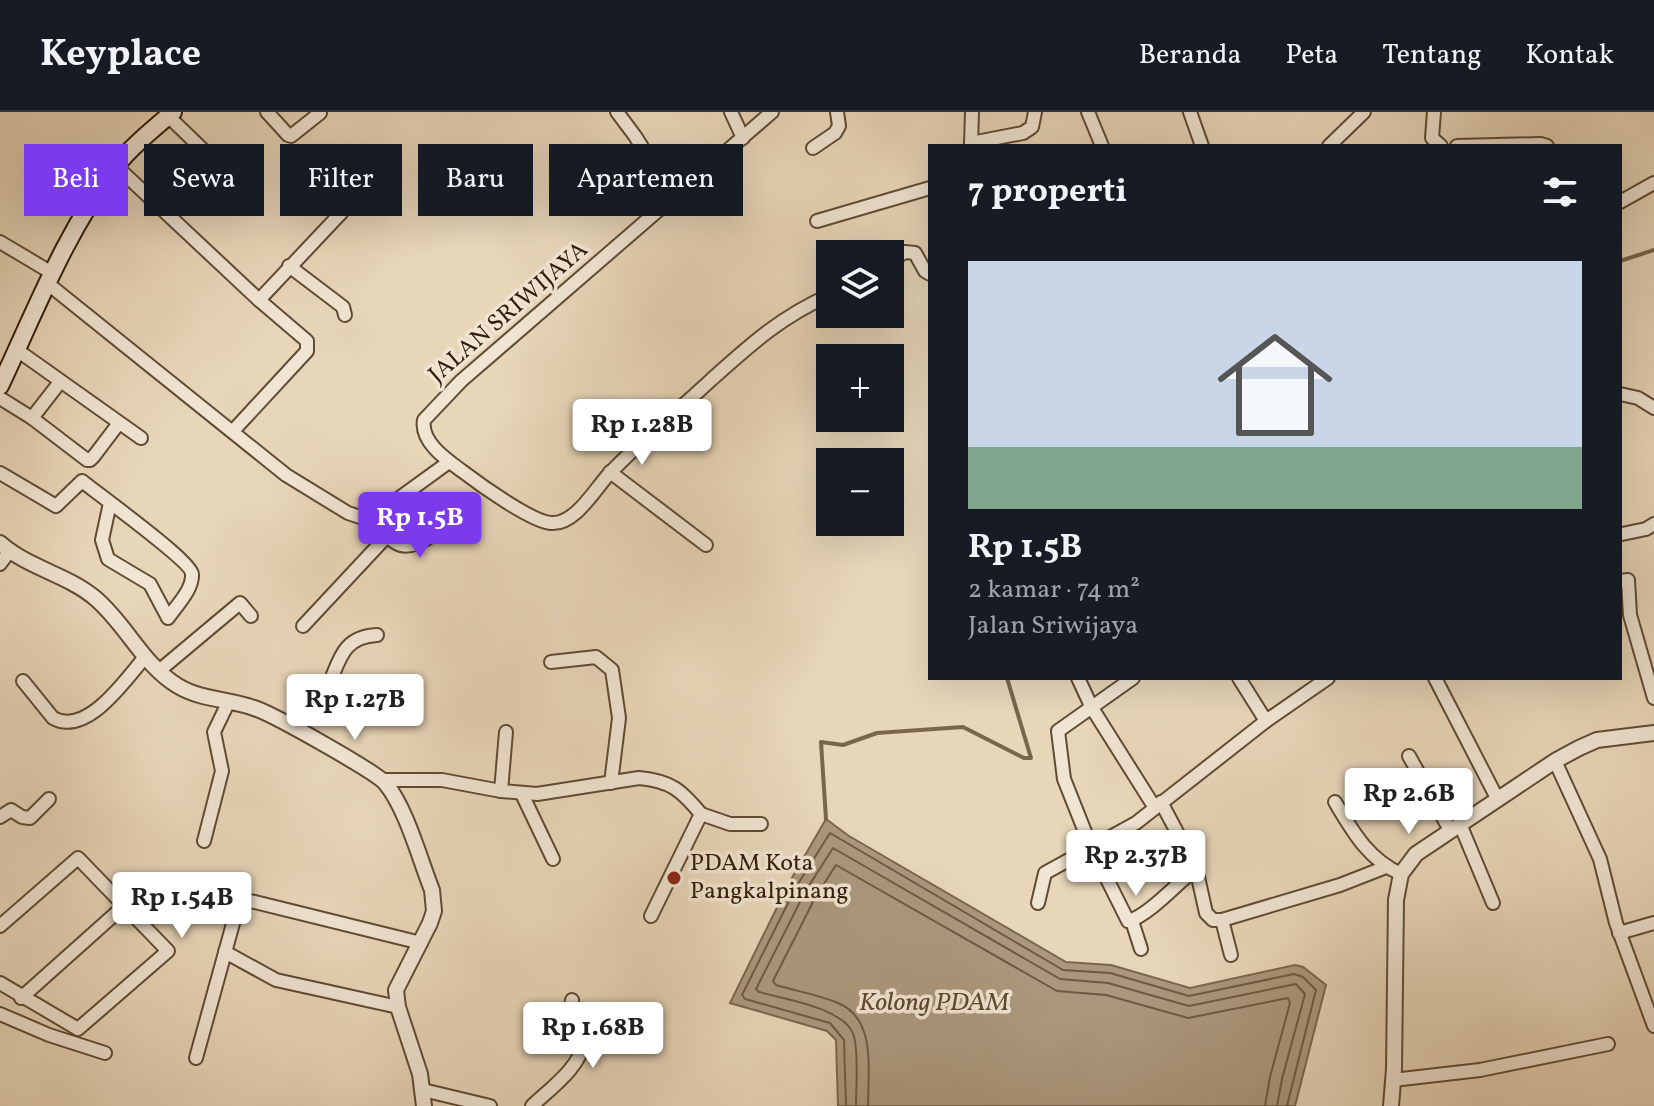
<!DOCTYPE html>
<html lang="id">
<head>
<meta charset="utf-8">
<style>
	:root { --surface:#171b24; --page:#20242c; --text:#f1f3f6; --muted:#9ea1a6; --line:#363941; --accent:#7c3aed }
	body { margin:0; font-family:Vollkorn,serif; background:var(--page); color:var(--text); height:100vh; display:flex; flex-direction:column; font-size:30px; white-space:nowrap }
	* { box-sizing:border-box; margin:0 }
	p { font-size:26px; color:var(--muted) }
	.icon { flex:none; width:44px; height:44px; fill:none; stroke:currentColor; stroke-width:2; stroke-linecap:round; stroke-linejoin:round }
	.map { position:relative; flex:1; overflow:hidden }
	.side { position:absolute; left:928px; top:32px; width:694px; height:536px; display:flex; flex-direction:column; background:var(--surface); border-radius:0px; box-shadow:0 8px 32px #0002 }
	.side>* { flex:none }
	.top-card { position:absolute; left:24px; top:32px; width:760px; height:72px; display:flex; gap:16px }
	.controls { position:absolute; left:816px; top:128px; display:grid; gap:16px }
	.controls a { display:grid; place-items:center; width:88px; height:88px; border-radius:0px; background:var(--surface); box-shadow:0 8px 32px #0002; font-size:40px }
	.price { position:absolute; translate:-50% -68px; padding:0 18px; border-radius:8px; background:#fff; color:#222; font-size:26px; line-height:52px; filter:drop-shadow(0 2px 4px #0008) }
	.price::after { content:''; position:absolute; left:50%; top:48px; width:24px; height:18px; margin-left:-12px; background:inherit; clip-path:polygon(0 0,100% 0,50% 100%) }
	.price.on { background:var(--accent); color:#fff }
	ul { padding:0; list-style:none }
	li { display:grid; align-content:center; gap:16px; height:424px; padding:0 40px }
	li+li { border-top:2px solid var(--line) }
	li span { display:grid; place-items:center; height:248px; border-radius:0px; color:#555 }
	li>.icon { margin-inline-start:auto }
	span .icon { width:144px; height:144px; fill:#fffc; stroke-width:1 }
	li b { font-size:34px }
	h2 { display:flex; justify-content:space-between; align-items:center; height:96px; padding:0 40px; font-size:34px }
	.pill { padding:0 28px; border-radius:0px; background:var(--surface); box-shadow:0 8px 32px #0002; font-size:28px; line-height:72px }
	.pill.on { background:var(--accent); color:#fff }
	header { display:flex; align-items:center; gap:48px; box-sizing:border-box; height:112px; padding:0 40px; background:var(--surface); border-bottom:2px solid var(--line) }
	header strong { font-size:38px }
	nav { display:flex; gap:44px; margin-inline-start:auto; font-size:28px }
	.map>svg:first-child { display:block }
</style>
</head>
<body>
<header>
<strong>Keyplace</strong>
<nav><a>Beranda</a><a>Peta</a><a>Tentang</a><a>Kontak</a></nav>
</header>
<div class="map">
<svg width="1654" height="994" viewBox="0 0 1654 994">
	<rect width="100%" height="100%" fill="#e8d6b9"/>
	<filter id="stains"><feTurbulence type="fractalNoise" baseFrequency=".0025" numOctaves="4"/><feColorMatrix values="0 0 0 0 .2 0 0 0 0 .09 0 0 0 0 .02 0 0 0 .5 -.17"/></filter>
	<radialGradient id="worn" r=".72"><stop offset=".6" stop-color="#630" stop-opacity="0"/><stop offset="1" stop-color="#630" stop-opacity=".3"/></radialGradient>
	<!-- water -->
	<polygon fill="#aa977c" stroke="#7a664d" stroke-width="2" points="826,707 849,724 1066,850 1111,853 1190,876 1295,853 1303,855 1326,873 1295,994 838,994 836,928 827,919 730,891 789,771"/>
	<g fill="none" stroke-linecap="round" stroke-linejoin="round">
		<!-- shore -->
		<g stroke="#6e5a41" stroke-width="2">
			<polyline points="846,994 844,928 830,911 745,887 742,883 796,775 830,721 1063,858 1110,861 1189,884 1294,862 1303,865 1316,878 1287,994"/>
			<path d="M 856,994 C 856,974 859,943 854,924 C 846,896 784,887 759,880 L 756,877 L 805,780 L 833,736 L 1060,867 L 1108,871 L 1189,894 L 1296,872 L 1305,882 L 1282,967 L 1277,994"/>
			<path d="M 868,994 C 868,960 877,907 838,891 C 819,883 796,879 776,873 L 773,869 L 815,786 L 836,753 L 1057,879 L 1106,883 L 1188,906 L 1288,886 L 1290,891 L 1270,965 L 1265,994"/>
		</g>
		<!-- stream -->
		<g stroke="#7a664d" stroke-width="4">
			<polyline points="1620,149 1654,138"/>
			<polyline points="826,707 821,630 843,633 877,621 963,615 1024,646 1031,646 1007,566"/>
		</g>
		<defs>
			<g id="minor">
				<polyline points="267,0 288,23 291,24 320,1"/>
				<polyline points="617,0 635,24 674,86"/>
				<polyline points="731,0 743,26"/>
				<path d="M 772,0 L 461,269 L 424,308 C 420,330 447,348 462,359 C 479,372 532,410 551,411 C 575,413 595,377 609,362 C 641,328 678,299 712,267 C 751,232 782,204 830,183"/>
				<polyline points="1088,0 1102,34"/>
				<polyline points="1190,0 1202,34"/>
				<polyline points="1434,0 1432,26 1441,34"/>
				<polyline points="168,4 227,61"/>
				<polyline points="971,31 1023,21 1032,15 1035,0"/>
				<polyline points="971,34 972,0"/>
				<polyline points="1329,34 1364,0"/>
				<polyline points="1457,34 1541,32 1547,34"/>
				<polyline points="813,36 835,21 839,14 837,0"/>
				<polyline points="116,54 259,188 307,229 307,239 233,319"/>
				<polyline points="1620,90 1654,71"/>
				<polyline points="817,109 930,76"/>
				<polyline points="0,130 52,161"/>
				<polyline points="890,149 905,140 915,141 925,159 930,162"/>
				<polyline points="289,154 343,195 345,203"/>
				<polyline points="47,171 286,363 348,401 369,408 449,350"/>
				<polyline points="259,188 342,100"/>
				<polyline points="17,238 141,326"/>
				<polyline points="1620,282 1638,286 1654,296"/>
				<polyline points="0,286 32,306 87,348 90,348 94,344 119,311"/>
				<polyline points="32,306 60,270"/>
				<polyline points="610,360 706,433"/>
				<path d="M 0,361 L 56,394 L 82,369 C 98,382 191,449 192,462 C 193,478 176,494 168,506 L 150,472 L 108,447 L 102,428 L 110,391"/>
				<path d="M 369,408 C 378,415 388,427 398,432 C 418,442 455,406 468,394"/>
				<polyline points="1622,422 1646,417 1654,412"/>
				<polyline points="0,452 9,440"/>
				<polyline points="1620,469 1628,468 1630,503 1654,586"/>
				<polyline points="303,514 388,423"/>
				<polyline points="551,550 596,545 612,558 619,606 611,671"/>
				<polyline points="160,558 240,491 251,504"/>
				<polyline points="1078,566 1092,596 1155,696"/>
				<path d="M 1133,566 L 1058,619 L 1064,667 L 1091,735 L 1128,809 C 1147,805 1179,770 1196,756"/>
				<polyline points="1239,566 1266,609"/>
				<polyline points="1435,566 1498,688"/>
				<path d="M 23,569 L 53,606 C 87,625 126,567 145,545"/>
				<path d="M 287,611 C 297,605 311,600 319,590 C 340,562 334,525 377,523"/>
				<polyline points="1409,644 1450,718"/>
				<polyline points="1555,649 1600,747 1616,811 1654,914"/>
				<path d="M 384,668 L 442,668 L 501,679 L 537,682 L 639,666 C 671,669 681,678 701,702 L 651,804"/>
				<polyline points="501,679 506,620"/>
				<polyline points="522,682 553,747"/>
				<polyline points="1161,690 1196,756 1206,801 1213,808 1222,808 1340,773 1386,755"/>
				<path d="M 1335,690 C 1353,720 1368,747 1401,762"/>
				<polyline points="701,702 730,712 761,712"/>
				<polyline points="0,705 11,698 22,705 30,706 49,687"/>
				<polyline points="1460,712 1493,791"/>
				<polyline points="204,729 222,659 214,620 229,589"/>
				<polyline points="1038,791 1045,761 1136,711 1266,609 1328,566"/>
				<polyline points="1222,808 1231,843"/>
				<polyline points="1132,809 1141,837"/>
				<polyline points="0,814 78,746 168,839 78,917 0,871"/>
				<polyline points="1619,821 1654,811"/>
				<polyline points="225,840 276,868 398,895"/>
				<polyline points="21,886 124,794"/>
				<polyline points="0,902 49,923 105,941"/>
				<polyline points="196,946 237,797 248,789 255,790 421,831"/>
				<polyline points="1393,968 1480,958 1608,932"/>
				<polyline points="423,978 490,994"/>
				<path d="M 532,994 C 545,981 586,951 581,931 C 577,915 568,906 572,888"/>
			</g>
			<g id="tertiary">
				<path d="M 0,431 C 28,456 66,462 95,486 C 126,512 143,553 178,574 C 201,588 230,587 254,596 C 271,601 378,661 386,672 C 406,696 420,748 432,778 L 434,799 L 430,811 L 396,878 L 398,895 L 420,962 L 424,994"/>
				<polyline points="1391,994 1394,957 1396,788 1401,762 1416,742 1555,649 1579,636 1597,628 1654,621"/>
			</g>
			<path id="secondary" d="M 0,274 C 35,200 65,121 115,55 C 131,35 153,17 173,0"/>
		</defs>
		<!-- minor casing -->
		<use href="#minor" stroke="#604b33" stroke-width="16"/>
		<!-- tertiary casing -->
		<use href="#tertiary" stroke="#604b33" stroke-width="18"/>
		<!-- secondary casing -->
		<use href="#secondary" stroke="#331d06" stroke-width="20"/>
		<!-- minor -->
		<use href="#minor" stroke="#f0e4d2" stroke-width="12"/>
		<!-- tertiary -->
		<use href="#tertiary" stroke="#f0e4d2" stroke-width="14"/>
		<!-- secondary -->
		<use href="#secondary" stroke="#f0e4d2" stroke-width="16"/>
	</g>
	<!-- markers -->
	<circle fill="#8f2418" stroke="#f0e4d2" stroke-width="3" cx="674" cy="766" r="8"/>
	<g text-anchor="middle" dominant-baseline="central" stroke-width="7" stroke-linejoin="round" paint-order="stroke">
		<!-- street labels -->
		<g font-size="24" fill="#331d06" stroke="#f0e4d2">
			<text transform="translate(509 201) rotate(-41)">JALAN SRIWIJAYA</text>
		</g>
		<!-- poi labels -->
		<g font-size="24" fill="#331d06" stroke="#f0e4d2" text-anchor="start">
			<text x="690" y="752">PDAM Kota<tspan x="690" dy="28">Pangkalpinang</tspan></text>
		</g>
		<!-- water labels -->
		<g font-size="26" font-style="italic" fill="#5d482f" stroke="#f0e4d2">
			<text x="934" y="891">Kolong PDAM</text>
		</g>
	</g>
	<rect width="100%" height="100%" filter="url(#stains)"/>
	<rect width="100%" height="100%" fill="url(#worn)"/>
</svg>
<div class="controls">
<a><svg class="icon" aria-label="layers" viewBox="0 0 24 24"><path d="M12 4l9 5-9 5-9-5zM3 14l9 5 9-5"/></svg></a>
<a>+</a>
<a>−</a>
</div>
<b class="price" style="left:642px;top:355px">Rp 1.28B</b>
<b class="price on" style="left:420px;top:448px">Rp 1.5B</b>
<b class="price" style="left:355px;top:630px">Rp 1.27B</b>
<b class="price" style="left:1409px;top:724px">Rp 2.6B</b>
<b class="price" style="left:1136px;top:786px">Rp 2.37B</b>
<b class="price" style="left:182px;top:828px">Rp 1.54B</b>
<b class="price" style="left:593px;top:958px">Rp 1.68B</b>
<div class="top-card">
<a class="pill on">Beli</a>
<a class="pill">Sewa</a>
<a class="pill">Filter</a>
<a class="pill">Baru</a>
<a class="pill">Apartemen</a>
</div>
<section class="side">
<h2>7 properti<svg class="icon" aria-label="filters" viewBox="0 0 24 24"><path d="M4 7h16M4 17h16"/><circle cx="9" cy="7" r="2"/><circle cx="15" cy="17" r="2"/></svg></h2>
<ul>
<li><span style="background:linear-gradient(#c9d6e8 75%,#7fa58c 0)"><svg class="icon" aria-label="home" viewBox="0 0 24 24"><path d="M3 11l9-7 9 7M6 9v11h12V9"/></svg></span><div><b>Rp 1.5B</b><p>2 kamar · 74 m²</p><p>Jalan Sriwijaya</p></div></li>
</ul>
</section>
</div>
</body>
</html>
